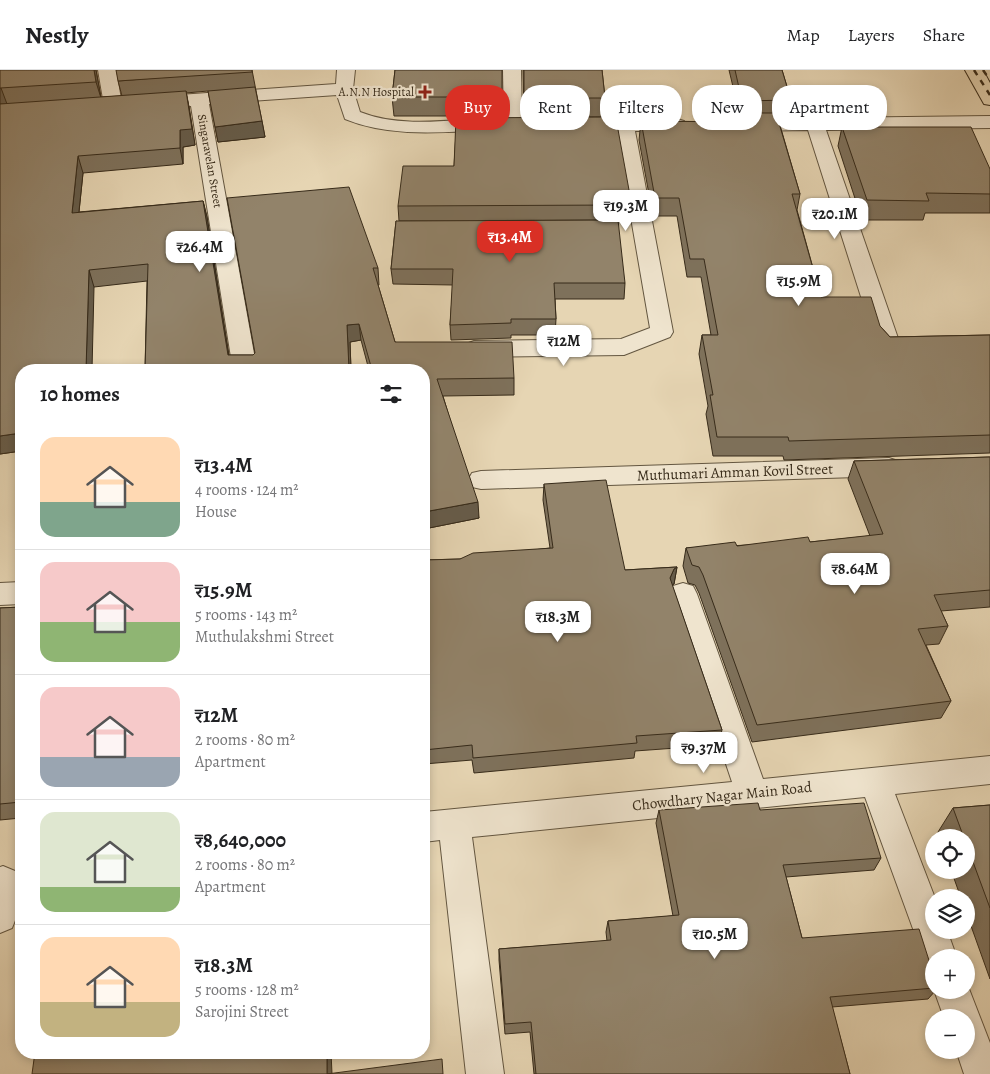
<!DOCTYPE html>
<html lang="en">
<head>
<meta charset="utf-8">
<style>
	:root { --surface:#fff; --page:#f6f6f6; --text:#202124; --muted:#757577; --line:#e0e0e0; --accent:#d93025 }
	body { margin:0; font-family:Alegreya,serif; background:var(--page); color:var(--text); height:100vh; display:flex; flex-direction:column; font-size:19px; white-space:nowrap }
	* { box-sizing:border-box; margin:0 }
	p { font-size:16px; color:var(--muted) }
	.icon { flex:none; width:28px; height:28px; fill:none; stroke:currentColor; stroke-width:2; stroke-linecap:round; stroke-linejoin:round }
	.map { position:relative; flex:1; overflow:hidden }
	.details { position:absolute; left:15px; top:294px; width:415px; height:695px; display:flex; flex-direction:column; background:var(--surface); border-radius:20px; box-shadow:0 2px 8px #0003 }
	.details>* { flex:none }
	.hud { position:absolute; left:445px; top:15px; width:470px; height:45px; display:flex; gap:10px }
	.controls { position:absolute; left:925px; top:759px; display:grid; gap:10px }
	.controls a { display:grid; place-items:center; width:50px; height:50px; border-radius:50%; background:var(--surface); box-shadow:0 2px 8px #0003; font-size:25px }
	.price { position:absolute; translate:-50% -42px; padding:0 11px; border-radius:10px; background:#fff; color:#222; font-size:16px; line-height:32px; filter:drop-shadow(0 1px 2px #0008) }
	.price::after { content:''; position:absolute; left:50%; top:30px; width:15px; height:11px; margin-left:-8px; background:inherit; clip-path:polygon(0 0,100% 0,50% 100%) }
	.price.on { background:var(--accent); color:#fff }
	ul { padding:0; list-style:none }
	li { display:flex; align-items:center; gap:15px; height:125px; padding:0 25px }
	li+li { border-top:1px solid var(--line) }
	li span { display:grid; place-items:center; flex:none; width:140px; height:100px; border-radius:15px; color:#555 }
	li>.icon { margin-inline-start:auto }
	span .icon { width:60px; height:60px; fill:#fffc; stroke-width:1 }
	li b { font-size:21px }
	h2 { display:flex; justify-content:space-between; align-items:center; height:60px; padding:0 25px; font-size:21px }
	.tag { padding:0 18px; border-radius:20px; background:var(--surface); box-shadow:0 2px 8px #0003; font-size:18px; line-height:45px }
	.tag.on { background:var(--accent); color:#fff }
	header { display:flex; align-items:center; gap:30px; box-sizing:border-box; height:70px; padding:0 25px; background:var(--surface); border-bottom:1px solid var(--line) }
	header strong { font-size:24px }
	nav { display:flex; gap:28px; margin-inline-start:auto; font-size:18px }
	.map>svg:first-child { display:block }
</style>
</head>
<body>
<header>
<strong>Nestly</strong>
<nav><a>Map</a><a>Layers</a><a>Share</a></nav>
</header>
<div class="map">
<svg width="990" height="1004" viewBox="0 0 990 1004">
	<rect width="100%" height="100%" fill="#e6d5b3"/>
	<filter id="stains"><feTurbulence type="fractalNoise" baseFrequency=".004" numOctaves="4"/><feColorMatrix values="0 0 0 0 .2 0 0 0 0 .09 0 0 0 0 .02 0 0 0 .5 -.17"/></filter>
	<radialGradient id="worn" r=".72"><stop offset=".6" stop-color="#630" stop-opacity="0"/><stop offset="1" stop-color="#630" stop-opacity=".3"/></radialGradient>
	<g fill="none" stroke-linecap="round" stroke-linejoin="round">
		<defs>
			<g id="minor">
				<polygon points="98,0 116,0 122,35 119,39 113,41 107,39 104,35"/>
				<path d="M 337,0 L 355,0 L 353,19 L 360,42 C 400,58 450,50 492,48 L 499,50 L 501,54 L 499,58 L 492,60 C 443,62 392,68 345,49 L 337,25 L 209,34 L 257,300 L 233,300 L 191,36 L 151,39 L 145,37 L 142,33 L 145,29 L 151,27 L 336,14 Z"/>
				<polygon points="503,0 521,0 522,54 520,58 513,60 506,58 504,54"/>
				<polygon points="990,46 990,58 826,60 900,274 896,279 888,282 880,279 876,274 808,60 743,61 736,59 734,55 736,51 743,49"/>
				<polygon points="580,49 677,49 684,51 686,55 684,59 677,61 635,61 673,262 670,267 624,285 474,287 466,284 462,279 466,274 474,271 621,269 650,258 616,61 573,59 571,55 573,51"/>
				<polygon points="889,388 898,391 902,397 898,403 889,406 481,419 472,417 468,410 472,403 481,401"/>
				<polygon points="21,512 21,534 0,535 0,513"/>
				<polygon points="683,513 693,516 697,524 763,709 990,686 990,714 895,724 935,828 934,860 947,860 957,888 934,888 934,903 928,900 865,727 472,767 504,1004 466,1004 440,770 424,772 424,742 732,712 669,524 673,516"/>
				<path d="M 3,796 L 15,801 C 23,818 20,840 12,858 L 0,863 L 0,797 Z"/>
				<polygon points="966,911 990,973 990,1004 964,1004 956,980 966,980 966,948 944,948 934,920 966,920"/>
			</g>
			<polygon id="major" points="965,0 983,0 990,13 990,35 984,34"/>
		</defs>
		<!-- minor casing -->
		<use href="#minor" stroke="#635640" stroke-width="2"/>
		<!-- major casing -->
		<use href="#major" stroke="#372b1a" stroke-width="2"/>
		<!-- minor -->
		<use href="#minor" fill="#efe4ce" fill-rule="evenodd"/>
		<!-- major -->
		<use href="#major" fill="#e6d5b3" fill-rule="evenodd"/>
		<!-- rail -->
		<g stroke="#372b1a" stroke-width="2.5" stroke-dasharray="6 6" stroke-linecap="butt">
			<polyline points="974,0 990,25"/>
			<polyline points="983,0 990,10"/>
		</g>
	</g>
	<!-- wall -->
	<g fill="#7e715b" stroke="#372b1a">
		<polygon points="0,0 96,0 101,27 122,26 118,11 252,0 265,67 218,72 208,21 186,23 189,37 195,75 183,77 183,94 83,103 79,142 203,131 207,147 229,285 253,285 255,283 227,128 378,198 379,215 378,215 395,272 514,308 514,325 443,326 479,448 424,459 424,300 369,300 361,270 350,272 351,300 145,300 147,211 94,217 21,300 21,381 0,384"/>
		<polygon points="395,0 502,29 502,48 607,54 631,131 629,146 615,146 615,150 399,151 398,136 454,96 457,46 394,46 392,27"/>
		<polygon points="523,0 602,0 605,28 603,47 524,47"/>
		<polygon points="729,0 782,0 791,30 788,45 777,45 800,124 797,140 821,227 880,256 890,267 990,265 990,383 784,390 783,386 713,386 706,344 708,336 699,284 702,265 711,265 701,207 687,207 677,146 653,146 639,70 641,51 745,52 746,46 740,46"/>
		<polygon points="842,57 990,99 990,143 925,143 923,150 862,150 838,76"/>
		<polygon points="396,151 625,213 624,229 555,229 556,249 555,265 511,265 511,268 451,270 450,255 453,215 393,214 391,199"/>
		<polygon points="990,387 990,537 941,541 948,556 939,574 926,575 951,631 941,648 752,672 699,523 695,515 688,513 683,496 686,478 810,472 870,466 848,409 854,391"/>
		<polygon points="544,414 625,500 677,497 674,514 672,515 722,660 718,675 635,681 634,688 474,703 472,690 424,694 424,490 460,489 550,478 543,430"/>
		<polygon points="21,537 21,748 0,750 0,538"/>
		<polygon points="990,735 990,909 966,842 966,828 961,828 951,800 966,800 966,768 940,768 938,762 953,738"/>
		<polygon points="659,740 760,740 881,788 874,800 786,807 802,868 934,906 934,920 936,920 928,929 832,937 850,1004 534,1004 530,962 505,964 499,890 499,879 607,871 606,862 608,851 673,846 656,753"/>
	</g>
	<!-- shaded-wall -->
	<g fill="#665c4a" stroke="#372b1a">
		<polygon points="94,0 96,0 101,28 96,12"/>
		<polygon points="0,18 1,18 7,34 0,34"/>
		<polygon points="186,21 189,37 195,75 183,77 183,94 180,78 180,60"/>
		<polygon points="262,51 265,67 218,72 215,57"/>
		<polygon points="78,86 83,103 77,160 72,143"/>
		<polygon points="203,131 207,147 231,300 228,285"/>
		<polygon points="89,200 94,217 92,300 86,300"/>
		<polygon points="359,254 361,270 350,272 351,300 349,300 347,255"/>
		<polygon points="21,363 21,381 0,384 0,366"/>
		<polygon points="478,432 479,448 424,459 424,442"/>
		<polygon points="677,497 674,514 671,515 670,508 674,499"/>
		<polygon points="327,982 331,982 332,1004 327,1004"/>
	</g>
	<!-- building -->
	<g fill="#92836a" stroke="#372b1a">
		<polygon points="0,0 94,0 96,12 0,18"/>
		<polygon points="116,0 252,0 252,2 118,11"/>
		<polygon points="395,0 502,0 502,29 457,31 457,27 392,27"/>
		<polygon points="524,0 602,0 605,28 524,28"/>
		<polygon points="735,0 782,0 791,30 742,31"/>
		<polygon points="255,17 262,51 215,57 208,21"/>
		<polygon points="186,21 192,59 180,60 180,78 78,86 72,143 203,131 228,285 253,285 255,283 227,128 349,117 378,198 373,198 395,272 512,272 514,308 437,309 478,432 424,442 424,300 372,300 359,254 347,255 349,300 145,300 148,194 89,200 86,300 21,300 21,363 0,366 0,34"/>
		<polygon points="746,43 776,43 800,124 792,124 821,227 871,227 880,256 890,267 990,265 990,365 789,371 788,367 717,367 710,325 713,325 702,265 718,265 704,189 690,189 679,128 655,128 641,51 748,52"/>
		<polygon points="606,47 607,54 617,54 631,131 616,131 617,135 398,136 403,96 454,96 456,48"/>
		<polygon points="842,57 971,57 990,99 990,124 926,123 929,131 867,130"/>
		<polygon points="618,150 625,213 554,213 556,249 511,249 511,253 450,255 453,199 391,199 396,151"/>
		<polygon points="990,387 990,520 934,525 948,556 918,559 951,631 757,655 703,505 699,497 692,495 686,478 735,472 737,476 808,467 810,472 883,464 854,391"/>
		<polygon points="606,410 625,500 677,497 674,499 670,508 722,660 636,666 637,673 473,688 472,675 424,680 424,490 460,489 473,483 553,478 544,414"/>
		<polygon points="21,537 21,732 0,734 0,538"/>
		<polygon points="758,733 760,740 864,733 881,788 783,795 802,868 919,859 934,906 934,918 830,927 850,1004 536,1004 531,952 505,954 499,879 611,870 608,851 679,845 659,740"/>
		<polygon points="990,735 990,838 966,773 966,768 964,768 953,738"/>
		<polygon points="35,982 327,982 327,1004 442,989 443,1004 32,1004"/>
	</g>
	<!-- markers -->
	<path fill="#8f2418" stroke="#efe4ce" stroke-width="2" d="M422.5 14.5h5v5h5v5h-5v5h-5v-5h-5v-5h5z"/>
	<g text-anchor="middle" dominant-baseline="central" stroke-width="4.5" stroke-linejoin="round" paint-order="stroke">
		<!-- far-poi labels -->
		<g font-size="12" fill="#372b1a" stroke="#efe4ce" text-anchor="end">
			<text x="414" y="22">A.N.N Hospital</text>
		</g>
		<!-- far-street labels -->
		<g font-size="12" fill="#372b1a" stroke="#efe4ce">
			<text transform="translate(210 91) rotate(80)">Singaravelan Street</text>
		</g>
		<!-- street labels -->
		<g font-size="15" fill="#372b1a" stroke="#efe4ce">
			<text transform="translate(735 402) rotate(-2)">Muthumari Amman Kovil Street</text>
			<text transform="translate(722 726) rotate(-6)">Chowdhary Nagar Main Road</text>
		</g>
	</g>
	<rect width="100%" height="100%" filter="url(#stains)"/>
	<rect width="100%" height="100%" fill="url(#worn)"/>
</svg>
<div class="controls">
<a><svg class="icon" aria-label="locate" viewBox="0 0 24 24"><circle cx="12" cy="12" r="6"/><path d="M12 2v4M12 18v4M2 12h4M18 12h4"/></svg></a>
<a><svg class="icon" aria-label="layers" viewBox="0 0 24 24"><path d="M12 4l9 5-9 5-9-5zM3 14l9 5 9-5"/></svg></a>
<a>+</a>
<a>−</a>
</div>
<b class="price" style="left:626px;top:162px">₹19.3M</b>
<b class="price" style="left:835px;top:170px">₹20.1M</b>
<b class="price on" style="left:510px;top:193px">₹13.4M</b>
<b class="price" style="left:200px;top:203px">₹26.4M</b>
<b class="price" style="left:799px;top:237px">₹15.9M</b>
<b class="price" style="left:564px;top:297px">₹12M</b>
<b class="price" style="left:855px;top:525px">₹8.64M</b>
<b class="price" style="left:558px;top:573px">₹18.3M</b>
<b class="price" style="left:704px;top:704px">₹9.37M</b>
<b class="price" style="left:715px;top:890px">₹10.5M</b>
<div class="hud">
<a class="tag on">Buy</a>
<a class="tag">Rent</a>
<a class="tag">Filters</a>
<a class="tag">New</a>
<a class="tag">Apartment</a>
</div>
<section class="details">
<h2>10 homes<svg class="icon" aria-label="filters" viewBox="0 0 24 24"><path d="M4 7h16M4 17h16"/><circle cx="9" cy="7" r="2"/><circle cx="15" cy="17" r="2"/></svg></h2>
<ul>
<li><span style="background:linear-gradient(#ffd9b3 65%,#7fa58c 0)"><svg class="icon" aria-label="home" viewBox="0 0 24 24"><path d="M3 11l9-7 9 7M6 9v11h12V9"/></svg></span><div><b>₹13.4M</b><p>4 rooms · 124 m²</p><p>House</p></div></li>
<li><span style="background:linear-gradient(#f6c9c9 60%,#8fb573 0)"><svg class="icon" aria-label="home" viewBox="0 0 24 24"><path d="M3 11l9-7 9 7M6 9v11h12V9"/></svg></span><div><b>₹15.9M</b><p>5 rooms · 143 m²</p><p>Muthulakshmi Street</p></div></li>
<li><span style="background:linear-gradient(#f6c9c9 70%,#9aa5b1 0)"><svg class="icon" aria-label="home" viewBox="0 0 24 24"><path d="M3 11l9-7 9 7M6 9v11h12V9"/></svg></span><div><b>₹12M</b><p>2 rooms · 80 m²</p><p>Apartment</p></div></li>
<li><span style="background:linear-gradient(#dfe7d0 75%,#8fb573 0)"><svg class="icon" aria-label="home" viewBox="0 0 24 24"><path d="M3 11l9-7 9 7M6 9v11h12V9"/></svg></span><div><b>₹8,640,000</b><p>2 rooms · 80 m²</p><p>Apartment</p></div></li>
<li><span style="background:linear-gradient(#ffd9b3 65%,#c2b280 0)"><svg class="icon" aria-label="home" viewBox="0 0 24 24"><path d="M3 11l9-7 9 7M6 9v11h12V9"/></svg></span><div><b>₹18.3M</b><p>5 rooms · 128 m²</p><p>Sarojini Street</p></div></li>
</ul>
</section>
</div>
</body>
</html>
